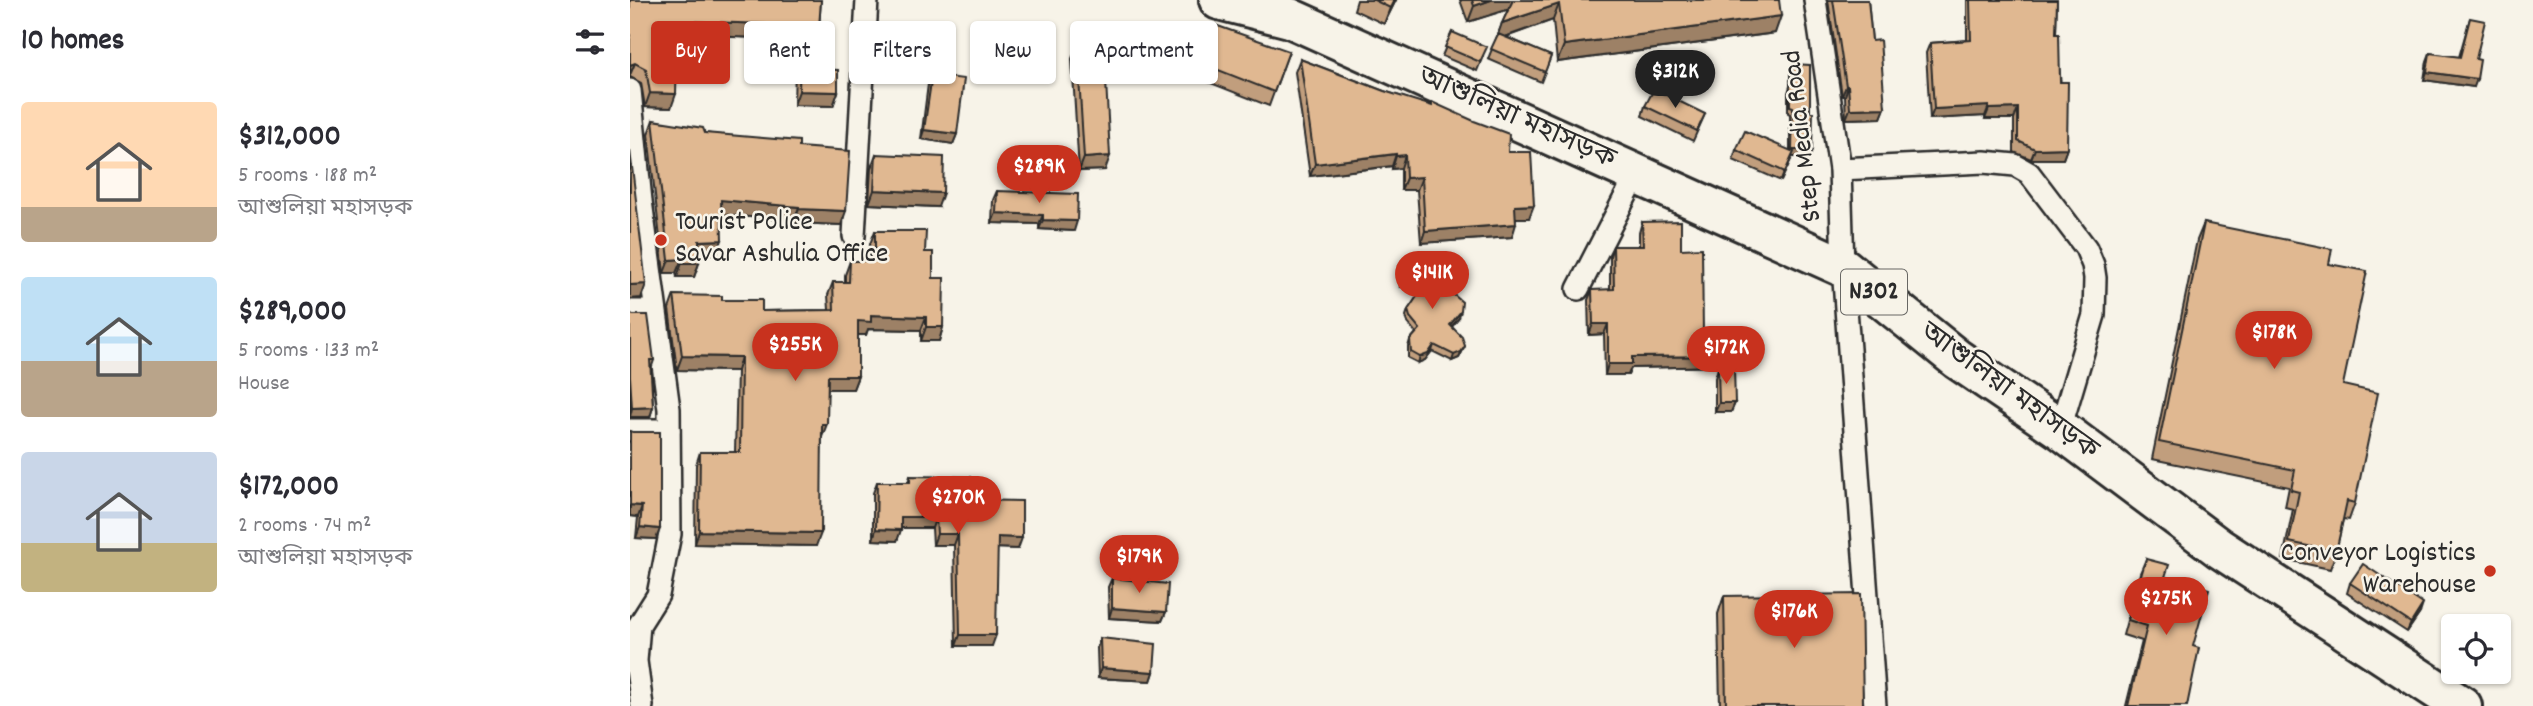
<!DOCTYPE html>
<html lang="en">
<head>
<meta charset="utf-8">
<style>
	:root { --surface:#fff; --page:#f7f7f7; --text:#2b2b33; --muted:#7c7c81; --accent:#c8321e }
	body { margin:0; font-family:Dekko,"Noto Sans Bengali",sans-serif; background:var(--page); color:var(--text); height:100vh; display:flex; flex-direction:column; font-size:26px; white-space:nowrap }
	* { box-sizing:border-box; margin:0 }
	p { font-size:23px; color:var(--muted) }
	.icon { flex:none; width:38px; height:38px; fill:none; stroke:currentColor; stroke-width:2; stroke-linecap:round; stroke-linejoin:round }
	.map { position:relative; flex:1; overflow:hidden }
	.panel { display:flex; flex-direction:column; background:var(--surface); width:630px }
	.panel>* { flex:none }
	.banner { position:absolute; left:21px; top:21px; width:665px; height:63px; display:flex; gap:14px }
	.buttons { position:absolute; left:1811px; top:614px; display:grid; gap:14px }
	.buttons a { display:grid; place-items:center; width:70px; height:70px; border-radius:7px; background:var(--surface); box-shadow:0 2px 5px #0004; font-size:35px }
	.price { position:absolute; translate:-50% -60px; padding:0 16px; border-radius:24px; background:var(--accent); color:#fff; font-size:23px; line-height:46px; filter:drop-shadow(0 2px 4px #0008) }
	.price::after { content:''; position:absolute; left:50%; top:42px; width:21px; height:16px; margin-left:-10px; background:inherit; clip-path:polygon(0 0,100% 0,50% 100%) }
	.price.current { background:#222; color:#fff }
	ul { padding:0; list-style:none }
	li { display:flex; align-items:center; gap:21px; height:175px; padding:0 21px }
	li span { display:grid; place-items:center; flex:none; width:196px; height:140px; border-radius:7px; color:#555 }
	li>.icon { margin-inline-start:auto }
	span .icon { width:84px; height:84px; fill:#fffc; stroke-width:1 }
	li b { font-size:30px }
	h2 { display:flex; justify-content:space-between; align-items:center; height:84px; padding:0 21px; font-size:30px }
	.pill { padding:0 24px; border-radius:7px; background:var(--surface); box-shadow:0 2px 5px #0004; font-size:24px; line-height:63px }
	.pill.current { background:var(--accent); color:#fff }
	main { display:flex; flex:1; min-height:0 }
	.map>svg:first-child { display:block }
</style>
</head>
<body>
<main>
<section class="panel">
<h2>10 homes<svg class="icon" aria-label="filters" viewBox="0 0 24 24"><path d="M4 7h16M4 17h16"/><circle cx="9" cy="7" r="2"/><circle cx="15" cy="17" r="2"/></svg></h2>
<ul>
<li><span style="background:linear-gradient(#ffd9b3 75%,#b9a48a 0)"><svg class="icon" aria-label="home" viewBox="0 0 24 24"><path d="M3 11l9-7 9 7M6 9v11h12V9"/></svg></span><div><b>$312,000</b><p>5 rooms · 188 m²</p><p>আশুলিয়া মহাসড়ক</p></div></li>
<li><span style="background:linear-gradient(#bfe0f5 60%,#b9a48a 0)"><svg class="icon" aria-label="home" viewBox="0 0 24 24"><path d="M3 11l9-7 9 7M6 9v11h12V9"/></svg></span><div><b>$289,000</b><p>5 rooms · 133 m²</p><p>House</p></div></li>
<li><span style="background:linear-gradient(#c9d6e8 65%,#c2b280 0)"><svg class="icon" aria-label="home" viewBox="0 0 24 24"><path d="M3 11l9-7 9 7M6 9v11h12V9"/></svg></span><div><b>$172,000</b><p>2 rooms · 74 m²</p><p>আশুলিয়া মহাসড়ক</p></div></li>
</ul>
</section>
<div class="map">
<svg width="1903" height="706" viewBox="0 0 1903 706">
	<rect width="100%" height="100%" fill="#f7f3e8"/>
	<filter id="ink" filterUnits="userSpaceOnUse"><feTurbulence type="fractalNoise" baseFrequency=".0143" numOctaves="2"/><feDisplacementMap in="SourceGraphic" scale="14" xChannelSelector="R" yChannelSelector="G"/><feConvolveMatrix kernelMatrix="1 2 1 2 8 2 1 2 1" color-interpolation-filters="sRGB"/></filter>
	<g filter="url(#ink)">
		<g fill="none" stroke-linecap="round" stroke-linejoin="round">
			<defs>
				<g id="street">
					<polyline points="1185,0 1210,169 1213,267 1245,706"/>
					<polyline points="0,90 11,201 39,409 40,534 28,595 9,625 6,661 12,706"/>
					<polyline points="1210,169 1354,162 1385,165 1399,173 1456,248 1463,265 1465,278 1464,315 1430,429"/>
					<polyline points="224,236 237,0"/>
					<polyline points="948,289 1007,174"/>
					<polyline points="0,311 25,311"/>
					<polyline points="0,430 39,430"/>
				</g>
				<polyline id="highway" points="589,0 660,18 1213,267 1327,359 1430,429 1589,548 1832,706"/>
			</defs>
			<!-- street casing -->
			<use href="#street" stroke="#2b2b2b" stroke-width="26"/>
			<!-- highway casing -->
			<use href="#highway" stroke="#2b2b2b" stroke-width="44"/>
			<!-- street -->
			<use href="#street" stroke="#f7f3e8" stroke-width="21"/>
			<!-- highway -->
			<use href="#highway" stroke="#f7f3e8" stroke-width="38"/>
		</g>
		<!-- wall -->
		<g fill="#c19e7d" stroke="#2b2b2b" stroke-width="2">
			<polygon points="0,0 191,0 186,69 208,92 203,106 164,105 165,66 132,66 132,38 48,35 41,108 15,107 11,83 0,77"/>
			<polygon points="727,0 766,0 754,24 724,10"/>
			<polygon points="830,0 1149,0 1145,33 927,62 923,20 876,37 921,56 911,82 858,59 878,9 838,22"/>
			<polygon points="1198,0 1238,0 1242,41 1255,108 1251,118 1216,119 1215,96 1212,96"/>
			<polygon points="1337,0 1427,0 1426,33 1437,148 1433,159 1401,159 1384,152 1384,119 1355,119 1355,116 1300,119 1296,53 1300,43 1337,40"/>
			<polygon points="1840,18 1846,59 1844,87 1794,80 1797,61 1800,53 1829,57"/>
			<polygon points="822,32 853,56 847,71 812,56"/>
			<polygon points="447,45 475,170 449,171 442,59"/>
			<polygon points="659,51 639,106 563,76 568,62"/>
			<polygon points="670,59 754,91 800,106 802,102 878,152 899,218 886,218 882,237 791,243 787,190 771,190 771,168 762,169 762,166 680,176 665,72"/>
			<polygon points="1163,64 1180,157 1162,157 1151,181 1103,160 1106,150 1160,150 1160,114 1158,113 1158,93 1160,86 1160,72"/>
			<polygon points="302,75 327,134 323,144 291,139 298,84"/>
			<polygon points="1015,106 1075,114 1063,141 1012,116"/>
			<polygon points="23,120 75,133 169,147 211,225 164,223 164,221 91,214 87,254 69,254 69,263 64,277 47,277 46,273 34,273 18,134"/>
			<polygon points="246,154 308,207 239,204 241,168"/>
			<polygon points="367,191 444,231 409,229 409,224 362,223 363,200"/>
			<polygon points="1012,222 1051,249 1073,333 1096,356 1092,366 1001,368 998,375 975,375 974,334 959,335 958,300 962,290 980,290 980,256 983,246 1009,246 1009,233"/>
			<polygon points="1574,223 1699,264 1713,385 1725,503 1719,520 1713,519 1706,552 1700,569 1653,559 1663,509 1655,507 1659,487 1522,459 1567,240"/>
			<polygon points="245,231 295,252 303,278 313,327 309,341 291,341 291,330 238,329 236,335 228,335 228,376 223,389 198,389 192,437 186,546 65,544 66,465 70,452 105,452 107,371 47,370 39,309 44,295 92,300 132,311 199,310 198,295 203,282 215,282 215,275 220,261 240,261 240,244"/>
			<polygon points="772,261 808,295 829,318 822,327 835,346 829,358 822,361 802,351 795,360 788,363 778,358 778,347 780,340 786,333 778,323 776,316 778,310 794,287 770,287 769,267"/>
			<polygon points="0,313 24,360 21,369 23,407 20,417 0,417"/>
			<polygon points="1088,368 1105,403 1101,412 1085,412 1085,378"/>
			<polygon points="0,431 26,539 6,538 8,517 0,516"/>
			<polygon points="280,476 341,500 388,549 367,548 362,646 326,646 324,545 303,545 302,528 271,528 267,541 243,540 243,493 247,482 278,482"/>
			<polygon points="1516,559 1535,577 1563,646 1557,706 1496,706 1512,641 1493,635 1510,573"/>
			<polygon points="482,578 536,612 532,621 479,618 478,587"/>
			<polygon points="1720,583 1790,613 1777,632 1717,593"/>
			<polygon points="1094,596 1233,706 1090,706 1088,614"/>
			<polygon points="470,638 524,672 521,681 468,678 467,648"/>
		</g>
		<!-- shaded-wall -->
		<g fill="#9d8166" stroke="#2b2b2b" stroke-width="2">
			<polygon points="764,0 766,0 754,24 760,8"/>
			<polygon points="861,0 883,0 880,9 838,22 844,6"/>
			<polygon points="929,4 923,20 866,40 872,23"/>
			<polygon points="1151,16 1145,33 927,62 934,45"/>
			<polygon points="48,21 137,24 132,38 43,35"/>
			<polygon points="137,52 170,52 165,66 132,66"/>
			<polygon points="5,63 0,75 0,65"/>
			<polygon points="1797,72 1847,79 1844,87 1794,80"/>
			<polygon points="1216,86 1218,86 1215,96 1212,96"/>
			<polygon points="169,91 208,92 203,106 164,105"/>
			<polygon points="20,93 46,94 41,108 15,107"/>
			<polygon points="1359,106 1355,116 1300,119 1304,109"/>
			<polygon points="1255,108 1251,118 1216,119 1220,109"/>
			<polygon points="1388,108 1384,119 1355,119 1359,109"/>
			<polygon points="294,130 327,134 323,144 291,139"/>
			<polygon points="1437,148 1433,159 1401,159 1405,149"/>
			<polygon points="1162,150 1182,150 1180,157 1162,157 1151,181"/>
			<polygon points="766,154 762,166 680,176 685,164"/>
			<polygon points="775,155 771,168 762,169 766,156"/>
			<polygon points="480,156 475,170 449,171 454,158"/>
			<polygon points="792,177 787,190 771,190 776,178"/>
			<polygon points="244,190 313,193 308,207 239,204"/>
			<polygon points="91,200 169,207 164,221 86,214"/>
			<polygon points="904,205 899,218 880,218 885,206"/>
			<polygon points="169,209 216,211 211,225 164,223"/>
			<polygon points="366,213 413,215 409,224 362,223"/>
			<polygon points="413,220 447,221 444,231 409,229"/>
			<polygon points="886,224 882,237 791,243 795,231"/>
			<polygon points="92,240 87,254 64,254 69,241"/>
			<polygon points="52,259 46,273 34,273 39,260"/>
			<polygon points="52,263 69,263 64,277 47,277"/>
			<polygon points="798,280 796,287 770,287 772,281"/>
			<polygon points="16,284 11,298 0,299 0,285"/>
			<polygon points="831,311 829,318 818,331 820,325"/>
			<polygon points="241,315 296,317 291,330 238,329 236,335 223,335 228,321"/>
			<polygon points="963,324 978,324 974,334 959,335"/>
			<polygon points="296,327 313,327 309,341 291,341"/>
			<polygon points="804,345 802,351 795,360 788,363 790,357"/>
			<polygon points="835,346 829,358 822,361 824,355"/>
			<polygon points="52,356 111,357 107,371 47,370"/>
			<polygon points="1096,356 1092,366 1001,368 998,375 975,375 978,364 1002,357"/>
			<polygon points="198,376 228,376 223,389 193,389"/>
			<polygon points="1089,403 1105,403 1101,412 1085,412"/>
			<polygon points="23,407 20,417 0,417 2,408"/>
			<polygon points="192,424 197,424 192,437"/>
			<polygon points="0,505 12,506 8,517 0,516"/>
			<polygon points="271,517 306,517 302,528 267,528"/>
			<polygon points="10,527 30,529 26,539 6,538"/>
			<polygon points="246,529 271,530 267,541 243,540"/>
			<polygon points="69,531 191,533 186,546 65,544"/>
			<polygon points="307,534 328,534 324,545 303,545"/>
			<polygon points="368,537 392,538 388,549 364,548"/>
			<polygon points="1793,604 1790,613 1777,632 1781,623"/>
			<polygon points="482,608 536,612 532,621 479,618"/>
			<polygon points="330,635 366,635 362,646 326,646"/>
			<polygon points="471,668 524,672 521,681 468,678"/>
		</g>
		<!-- building -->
		<g fill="#e0b891" stroke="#2b2b2b" stroke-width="2">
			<polygon points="0,0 191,0 186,69 208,70 208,92 169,91 170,52 137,52 137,24 48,21 46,94 20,93 16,69 5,63 0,65"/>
			<polygon points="744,0 764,0 760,8"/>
			<polygon points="842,0 861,0 844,6"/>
			<polygon points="883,0 1149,0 1151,16 934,45 929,4 872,23"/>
			<polygon points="1203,0 1238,0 1242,41 1250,40 1255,108 1220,109 1218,86 1216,86"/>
			<polygon points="1340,0 1427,0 1426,33 1429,33 1430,82 1438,82 1437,148 1405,149 1388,141 1388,108 1359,109 1359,106 1304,109 1300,43 1341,40"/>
			<polygon points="1840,18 1855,21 1846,59 1850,60 1847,79 1797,72 1800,53 1830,57"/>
			<polygon points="585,25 659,51 644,92 568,62"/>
			<polygon points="822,32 857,47 850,62 815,47"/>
			<polygon points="868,34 921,56 915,72 861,49"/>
			<polygon points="474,43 480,156 454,158 447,45"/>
			<polygon points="670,59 754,91 802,106 802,102 844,121 879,134 878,152 901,152 904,205 885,206 886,224 795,231 792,177 776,178 775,155 766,156 766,154 685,164"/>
			<polygon points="1163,64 1180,65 1180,112 1183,112 1182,150 1162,150 1163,107 1160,106 1160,85 1162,85"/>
			<polygon points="302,75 334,79 327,134 294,130"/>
			<polygon points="1024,89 1075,114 1067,131 1015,106"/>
			<polygon points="23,120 73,128 75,133 169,141 169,147 220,151 216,211 169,209 169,207 91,200 92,240 69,241 69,263 52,263 52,259 39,260"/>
			<polygon points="1115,131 1164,152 1155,172 1106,150"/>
			<polygon points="0,150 16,284 0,285"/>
			<polygon points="246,154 314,157 313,193 244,190"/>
			<polygon points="367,191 448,194 447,221 413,220 413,215 366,213"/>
			<polygon points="1051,221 1051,249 1072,248 1073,333 1095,332 1096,356 1002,357 1002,364 978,364 978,324 963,324 962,290 984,289 983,246 1013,246 1012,222"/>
			<polygon points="1574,223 1702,249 1699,264 1737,271 1713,385 1748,393 1725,503 1717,501 1706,552 1659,542 1669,492 1661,490 1665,470 1529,442"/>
			<polygon points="245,231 296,231 295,252 303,252 303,278 314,278 313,327 296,327 296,317 241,315 241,322 228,321 228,376 198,376 197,424 192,424 191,533 69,531 70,452 110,452 111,357 52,356 44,295 92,296 92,300 132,300 132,311 204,310 203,282 219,282 220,261 245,261"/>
			<polygon points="807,260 808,295 824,295 832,302 831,311 820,325 832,337 835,346 831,352 824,355 804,345 798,354 790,357 781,352 780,340 790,329 780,317 778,310 798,280 772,281 772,261"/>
			<polygon points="0,313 3,315 18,315 24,360 20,360 23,407 2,408 0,376"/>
			<polygon points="1088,368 1104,368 1105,403 1089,403"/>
			<polygon points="0,431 3,432 30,432 30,529 10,527 12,506 0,505"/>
			<polygon points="280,476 341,477 341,500 392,501 392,538 368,537 366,635 330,635 328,534 307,534 306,517 271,517 271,530 246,529 247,482 280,482"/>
			<polygon points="1516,559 1539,565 1535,577 1579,589 1563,646 1569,648 1557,706 1498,706 1517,626 1498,620"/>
			<polygon points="1733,564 1793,604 1781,623 1720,583"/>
			<polygon points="482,578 538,584 536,612 482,608"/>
			<polygon points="1231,594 1233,706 1096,706 1094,596"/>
			<polygon points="470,638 526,644 524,672 471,668"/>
		</g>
	</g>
	<!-- markers -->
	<g fill="#c8321e" stroke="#f7f3e8" stroke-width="2.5">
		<circle cx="31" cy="240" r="7"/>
		<circle cx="1860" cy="571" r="7"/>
	</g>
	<g text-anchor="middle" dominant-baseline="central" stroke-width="5" stroke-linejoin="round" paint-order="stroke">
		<!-- shield labels -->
		<rect fill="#f7f3e8" stroke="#686764" stroke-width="2" x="1211" y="269.5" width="66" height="45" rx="5"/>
		<g font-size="26" font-weight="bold" fill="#2b2b2b">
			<text x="1244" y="292">N302</text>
		</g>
		<!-- street labels -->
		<g font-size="28" fill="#2b2b2b" stroke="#f7f3e8">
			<text transform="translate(886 120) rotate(24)">আশুলিয়া মহাসড়ক</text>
			<text transform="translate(1174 136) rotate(-97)">Step Media Road</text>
			<text transform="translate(1378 393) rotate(36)">আশুলিয়া মহাসড়ক</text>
		</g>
		<!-- poi labels -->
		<g font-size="28" fill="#2b2b2b" stroke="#f7f3e8" text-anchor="start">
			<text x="45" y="224">Tourist Police<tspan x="45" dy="32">Savar Ashulia Office</tspan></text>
			<text x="1846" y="555" text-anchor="end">Conveyor Logistics<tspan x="1846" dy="32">Warehouse</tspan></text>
		</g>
	</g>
</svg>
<div class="buttons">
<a><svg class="icon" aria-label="locate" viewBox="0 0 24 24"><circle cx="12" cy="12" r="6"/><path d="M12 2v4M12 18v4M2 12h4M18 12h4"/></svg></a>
</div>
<b class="price current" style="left:1045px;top:110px">$312K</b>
<b class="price" style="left:409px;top:205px">$289K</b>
<b class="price" style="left:802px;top:311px">$141K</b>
<b class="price" style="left:1644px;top:371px">$178K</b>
<b class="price" style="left:165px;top:383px">$255K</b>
<b class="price" style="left:1096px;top:386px">$172K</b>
<b class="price" style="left:328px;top:536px">$270K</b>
<b class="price" style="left:509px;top:595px">$179K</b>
<b class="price" style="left:1536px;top:637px">$275K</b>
<b class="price" style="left:1164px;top:650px">$176K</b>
<div class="banner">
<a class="pill current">Buy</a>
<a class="pill">Rent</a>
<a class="pill">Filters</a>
<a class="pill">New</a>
<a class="pill">Apartment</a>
</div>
</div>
</main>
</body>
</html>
